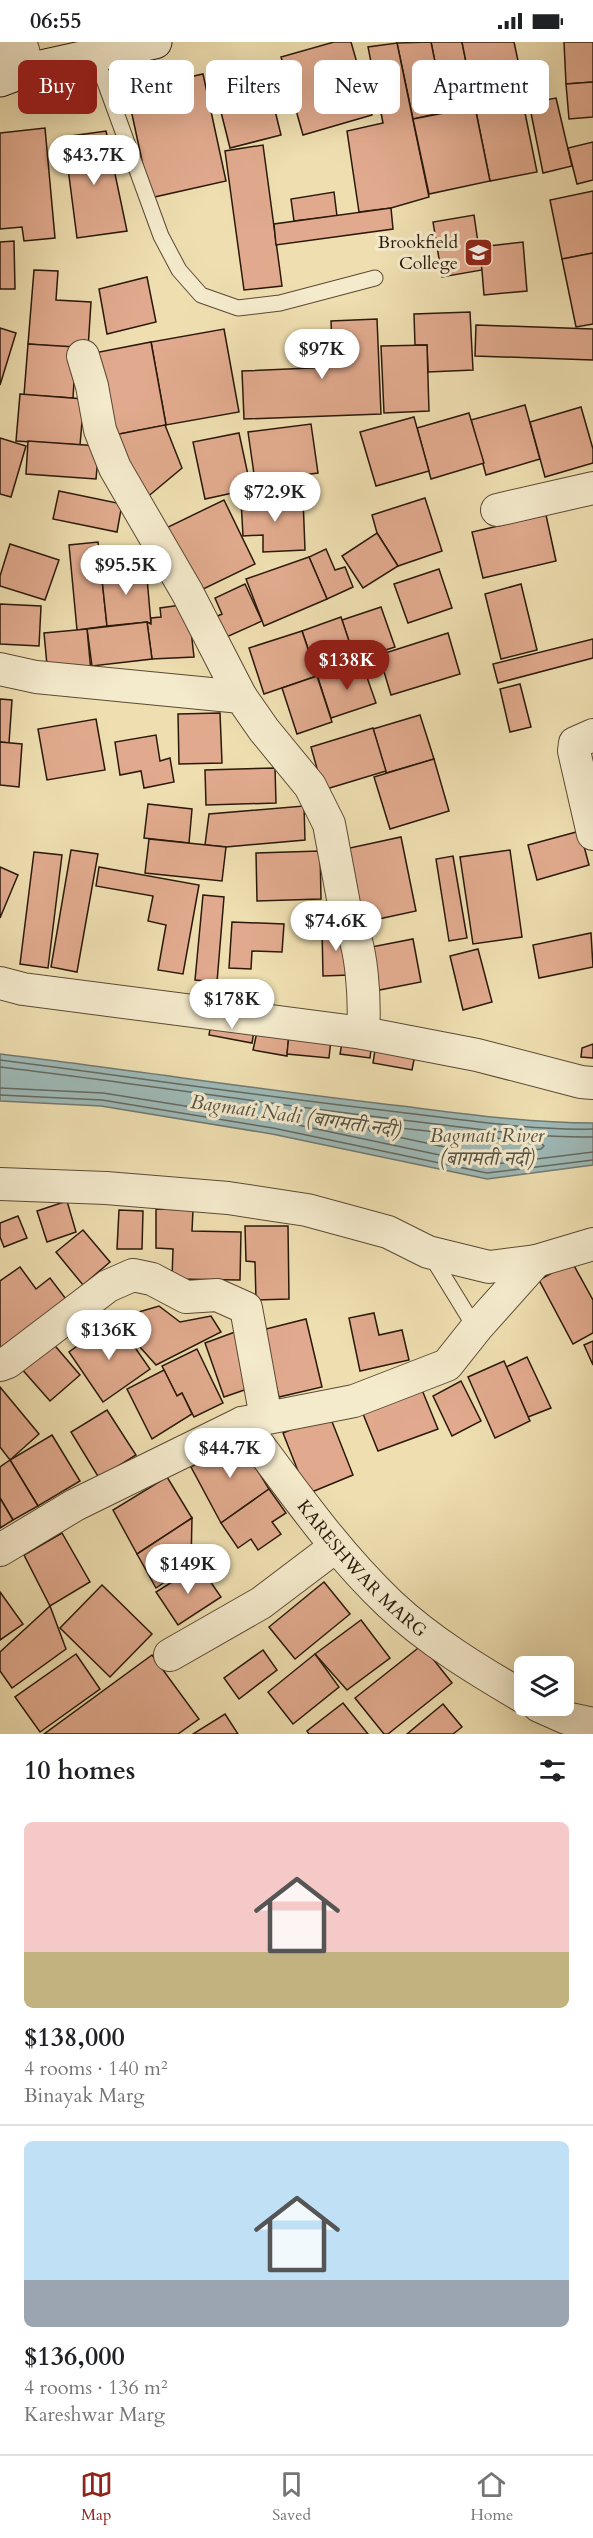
<!DOCTYPE html>
<html lang="en">
<head>
<meta charset="utf-8">
<style>
	:root { --surface:#fff; --page:#f6f6f6; --text:#202124; --muted:#757577; --line:#e0e0e0; --accent:#8f2418 }
	body { margin:0; font-family:Cardo,"Noto Serif Devanagari",serif; background:var(--page); color:var(--text); height:100vh; display:flex; flex-direction:column; font-size:22px; white-space:nowrap }
	* { box-sizing:border-box; margin:0 }
	p { font-size:20px; color:var(--muted) }
	.icon { flex:none; width:33px; height:33px; fill:none; stroke:currentColor; stroke-width:2; stroke-linecap:round; stroke-linejoin:round }
	.map { position:relative; height:1692px; overflow:hidden }
	.drawer { display:flex; flex-direction:column; background:var(--surface); flex:1 }
	.drawer>* { flex:none }
	.top-card { position:absolute; left:18px; top:18px; width:558px; height:54px; display:flex; gap:12px }
	.buttons { position:absolute; left:514px; top:1614px; display:grid; gap:12px }
	.buttons a { display:grid; place-items:center; width:60px; height:60px; border-radius:9px; background:var(--surface); box-shadow:0 6px 24px #0002; font-size:30px }
	.price { position:absolute; translate:-50% -51px; padding:0 14px; border-radius:21px; background:#fff; color:#222; font-size:20px; line-height:39px; filter:drop-shadow(0 2px 3px #0008) }
	.price::after { content:''; position:absolute; left:50%; top:36px; width:18px; height:14px; margin-left:-9px; background:inherit; clip-path:polygon(0 0,100% 0,50% 100%) }
	.price.current { background:var(--accent); color:#fff }
	ul { padding:0; list-style:none }
	li { display:grid; align-content:center; gap:12px; height:318px; padding:0 24px }
	li+li { border-top:2px solid var(--line) }
	li span { display:grid; place-items:center; height:186px; border-radius:9px; color:#555 }
	li>.icon { margin-inline-start:auto }
	span .icon { width:108px; height:108px; fill:#fffc; stroke-width:1 }
	li b { font-size:26px }
	h2 { display:flex; justify-content:space-between; align-items:center; height:72px; padding:0 24px; font-size:26px }
	.pill { padding:0 21px; border-radius:9px; background:var(--surface); box-shadow:0 6px 24px #0002; font-size:21px; line-height:54px }
	.pill.current { background:var(--accent); color:#fff }
	.status { display:flex; justify-content:space-between; align-items:center; height:42px; padding:0 30px; background:var(--surface); direction:ltr }
	.status svg { height:16px; fill:currentColor }
	.menu { display:flex; justify-content:space-around; align-items:center; height:84px; border-top:2px solid var(--line); background:var(--surface); font-size:16px; color:var(--muted) }
	.menu a { display:grid; justify-items:center; gap:3px }
	.menu .current { color:var(--accent) }
	.map>svg:first-child { display:block }
</style>
</head>
<body>
<div class="status"><b>06:55</b><svg viewBox="0 0 49 12"><path d="M0 12V9h3v3zM5 12V6h3v6zM10 12V3h3v9zM15 12V0h3v12zM26 1h20v11H26zM47 4h2v5h-2z"/></svg></div>
<div class="map">
<svg width="593" height="1692" viewBox="0 0 593 1692">
	<rect width="100%" height="100%" fill="#eedeb0"/>
	<filter id="stains"><feTurbulence type="fractalNoise" baseFrequency=".00333" numOctaves="4"/><feColorMatrix values="0 0 0 0 .2 0 0 0 0 .09 0 0 0 0 .02 0 0 0 .5 -.17"/></filter>
	<radialGradient id="worn" r=".72"><stop offset=".6" stop-color="#630" stop-opacity="0"/><stop offset="1" stop-color="#630" stop-opacity=".3"/></radialGradient>
	<!-- water -->
	<path fill="#9eb9b7" stroke="#707972" stroke-width="1.5" d="M 0,1012 C 134,1028 268,1049 402,1064 C 465,1072 530,1081 593,1081 L 593,1123 L 487,1137 L 272,1092 L 101,1064 L 0,1059 Z"/>
	<g fill="none" stroke-linecap="round" stroke-linejoin="round">
		<!-- shore -->
		<g stroke="#646960" stroke-width="1.5">
			<path d="M 0,1018 C 133,1035 265,1055 398,1070 C 459,1077 532,1089 593,1087"/>
			<path d="M 0,1025 C 134,1041 268,1062 402,1078 C 465,1085 530,1096 593,1095"/>
			<polyline points="0,1046 103,1051 274,1078 487,1123 593,1110"/>
			<polyline points="0,1053 102,1058 273,1086 487,1131 593,1118"/>
			<polygon points="371,1083 541,1101 544,1104 541,1107 487,1114 370,1089 368,1086"/>
		</g>
	</g>
	<!-- building -->
	<g fill="#e1aa8e" stroke="#2a190a" stroke-width="1.5">
		<polygon points="334,0 351,0 372,73 303,93 281,15"/>
		<polygon points="431,0 462,0 475,65 445,70"/>
		<polygon points="431,0 445,70 413,77 397,1"/>
		<polygon points="462,0 514,0 526,56 475,65"/>
		<polygon points="564,0 593,0 593,40 566,42"/>
		<polygon points="397,1 429,155 391,166 359,170 347,89 383,81 368,5"/>
		<polygon points="263,20 281,93 230,106 212,34"/>
		<polygon points="203,32 226,139 150,156 127,49"/>
		<polygon points="593,40 593,75 569,77 566,42"/>
		<polygon points="522,56 537,130 490,139 475,65"/>
		<polygon points="556,56 572,124 543,131 529,61"/>
		<polygon points="475,65 490,139 429,152 413,77"/>
		<polygon points="45,86 55,196 24,199 22,185 0,187 0,91"/>
		<polygon points="106,89 127,189 77,196 64,95"/>
		<polygon points="593,100 593,138 577,142 568,106"/>
		<polygon points="263,103 282,244 244,248 225,109"/>
		<polygon points="593,149 593,211 562,217 550,158"/>
		<polygon points="334,150 337,174 294,179 291,157"/>
		<polygon points="391,166 393,187 276,203 274,182"/>
		<polygon points="474,173 482,228 442,235 433,180"/>
		<polygon points="14,199 15,247 0,247 0,200"/>
		<polygon points="523,200 527,249 484,253 480,205"/>
		<polygon points="593,211 593,282 576,285 562,217"/>
		<polygon points="34,228 58,229 56,258 91,260 88,307 28,302"/>
		<polygon points="147,235 156,280 107,292 99,247"/>
		<polygon points="470,270 473,328 428,330 427,303 415,303 414,272"/>
		<polygon points="377,277 381,372 244,377 242,329 333,325 331,279"/>
		<polygon points="476,283 593,287 593,318 475,314"/>
		<polygon points="0,286 16,291 0,343"/>
		<polygon points="224,287 239,370 166,383 151,300"/>
		<polygon points="151,300 166,383 104,395 89,312"/>
		<polygon points="28,302 76,305 73,356 24,353"/>
		<polygon points="427,303 429,369 384,371 381,304"/>
		<polygon points="20,352 84,357 80,403 16,399"/>
		<polygon points="525,363 540,417 486,433 471,378"/>
		<polygon points="581,365 593,407 593,421 545,435 530,380"/>
		<polygon points="469,371 484,421 431,437 417,386"/>
		<polygon points="414,375 429,429 376,444 360,390"/>
		<polygon points="311,382 318,431 255,439 248,390"/>
		<polygon points="165,383 182,426 145,457 104,395"/>
		<polygon points="239,391 251,447 205,457 193,400"/>
		<polygon points="0,396 26,404 11,455 0,452"/>
		<polygon points="28,399 99,404 96,437 26,432"/>
		<polygon points="59,449 122,462 117,490 53,477"/>
		<polygon points="303,456 305,508 263,510 263,493 243,494 241,458"/>
		<polygon points="425,456 442,509 398,524 377,491 372,473"/>
		<polygon points="224,458 255,522 195,551 164,487"/>
		<polygon points="546,473 556,519 483,536 472,490"/>
		<polygon points="377,491 398,524 363,546 342,514"/>
		<polygon points="98,500 107,584 77,588 69,503"/>
		<polygon points="10,502 59,518 45,558 0,544 0,534"/>
		<polygon points="326,507 335,528 345,525 353,545 327,557 309,515"/>
		<polygon points="309,515 327,557 264,584 246,537"/>
		<polygon points="146,524 151,582 147,580 107,584 101,528"/>
		<polygon points="439,527 452,566 408,581 394,542"/>
		<polygon points="245,542 262,579 222,597 213,576 222,572 215,556"/>
		<polygon points="521,542 537,608 501,617 485,552"/>
		<polygon points="0,562 41,564 39,604 0,602"/>
		<polygon points="188,562 194,615 152,617 147,580 151,582 151,576 161,575 160,566"/>
		<polygon points="381,565 395,605 355,618 342,578"/>
		<polygon points="341,575 357,623 318,636 302,589"/>
		<polygon points="147,580 152,617 92,624 87,587"/>
		<polygon points="87,587 91,630 48,634 44,591"/>
		<polygon points="302,589 317,634 264,652 249,606"/>
		<polygon points="448,591 460,632 391,653 379,613"/>
		<polygon points="593,597 593,616 498,641 493,622"/>
		<polygon points="362,621 376,661 331,676 318,636"/>
		<polygon points="317,634 332,680 297,692 282,646"/>
		<polygon points="520,642 531,685 510,690 500,647"/>
		<polygon points="0,657 12,658 9,701 0,700"/>
		<polygon points="220,671 222,721 179,722 178,672"/>
		<polygon points="420,673 434,717 386,731 373,687"/>
		<polygon points="96,677 105,728 47,738 38,687"/>
		<polygon points="373,686 386,729 323,748 311,705"/>
		<polygon points="156,693 160,719 170,716 174,740 144,746 141,729 120,733 115,700"/>
		<polygon points="0,700 22,702 19,745 0,743"/>
		<polygon points="434,717 449,769 390,787 374,735"/>
		<polygon points="275,726 276,761 206,763 205,728"/>
		<polygon points="148,762 192,767 189,801 144,796"/>
		<polygon points="304,764 305,798 226,805 205,803 209,772"/>
		<polygon points="580,789 589,823 537,838 528,803"/>
		<polygon points="401,795 416,869 360,881 345,807"/>
		<polygon points="149,797 226,805 222,839 145,831"/>
		<polygon points="71,808 98,812 77,930 51,925"/>
		<polygon points="510,808 522,895 473,902 460,815"/>
		<polygon points="320,809 321,857 257,859 256,811"/>
		<polygon points="34,810 62,813 48,926 20,922"/>
		<polygon points="453,814 467,896 449,899 436,817"/>
		<polygon points="0,825 18,833 0,876"/>
		<polygon points="99,825 199,843 183,932 158,928 166,883 148,879 153,854 96,844"/>
		<polygon points="203,853 224,855 217,940 195,938"/>
		<polygon points="232,880 284,882 282,910 252,909 251,927 229,926"/>
		<polygon points="322,887 348,887 350,933 323,934"/>
		<polygon points="591,891 593,925 539,936 533,903"/>
		<polygon points="413,897 421,940 369,950 361,907"/>
		<polygon points="478,907 492,960 463,968 450,914"/>
		<polygon points="212,976 255,984 252,1001 209,993"/>
		<polygon points="257,990 289,992 287,1014 253,1008"/>
		<polygon points="289,992 331,997 329,1016 287,1012"/>
		<polygon points="343,995 372,999 370,1016 340,1012"/>
		<polygon points="376,1002 416,1008 412,1028 373,1021"/>
		<polygon points="593,1002 593,1016 581,1015 582,1006"/>
		<polygon points="67,1159 76,1190 47,1200 37,1169"/>
		<polygon points="156,1167 193,1168 192,1189 241,1190 240,1238 172,1237 173,1207 156,1206"/>
		<polygon points="119,1168 143,1169 142,1207 117,1207"/>
		<polygon points="18,1174 27,1196 4,1205 0,1195 0,1181"/>
		<polygon points="245,1184 288,1184 289,1257 256,1258 255,1220 246,1219"/>
		<polygon points="83,1188 110,1220 83,1243 56,1210"/>
		<polygon points="572,1220 593,1258 593,1291 573,1302 539,1238"/>
		<polygon points="20,1225 36,1247 50,1236 69,1261 0,1312 0,1239"/>
		<polygon points="159,1264 180,1280 211,1274 221,1290 156,1323 115,1277"/>
		<polygon points="374,1271 379,1293 402,1288 409,1318 360,1329 349,1276"/>
		<polygon points="115,1277 150,1327 103,1360 69,1310"/>
		<polygon points="306,1277 322,1345 279,1355 262,1288"/>
		<polygon points="235,1290 253,1345 224,1355 205,1301"/>
		<polygon points="50,1298 80,1333 50,1359 20,1325"/>
		<polygon points="593,1299 593,1323 584,1303"/>
		<polygon points="197,1307 223,1361 194,1375 182,1351 177,1354 162,1324"/>
		<polygon points="527,1315 551,1366 528,1375 506,1325"/>
		<polygon points="504,1319 530,1379 495,1396 468,1335"/>
		<polygon points="164,1328 177,1354 182,1351 192,1372 152,1397 127,1347"/>
		<polygon points="461,1339 481,1379 452,1394 433,1354"/>
		<polygon points="420,1343 438,1387 378,1409 361,1367"/>
		<polygon points="0,1345 39,1392 10,1418 0,1405"/>
		<polygon points="107,1368 136,1413 99,1436 71,1390"/>
		<polygon points="329,1372 353,1433 307,1452 283,1391"/>
		<polygon points="52,1393 80,1439 38,1464 10,1418"/>
		<polygon points="237,1395 269,1447 221,1481 191,1425"/>
		<polygon points="10,1418 38,1464 13,1478 0,1456 0,1425"/>
		<polygon points="167,1435 192,1476 137,1512 113,1468"/>
		<polygon points="269,1447 286,1471 272,1480 281,1492 258,1508 251,1497 238,1506 221,1481"/>
		<polygon points="0,1456 13,1478 0,1486"/>
		<polygon points="192,1476 191,1522 156,1546 137,1512"/>
		<polygon points="62,1491 90,1540 50,1564 24,1513"/>
		<polygon points="199,1523 221,1555 178,1583 156,1550"/>
		<polygon points="324,1540 350,1572 295,1617 269,1585"/>
		<polygon points="102,1543 152,1592 110,1635 60,1586"/>
		<polygon points="0,1550 23,1582 0,1598"/>
		<polygon points="50,1564 66,1607 12,1646 0,1629 0,1610"/>
		<polygon points="361,1578 390,1616 347,1648 315,1612"/>
		<polygon points="422,1603 452,1641 388,1692 384,1692 355,1656"/>
		<polygon points="263,1608 277,1628 239,1657 224,1636"/>
		<polygon points="76,1612 100,1647 40,1690 15,1655"/>
		<polygon points="315,1612 339,1645 293,1682 268,1650"/>
		<polygon points="152,1613 199,1677 178,1692 44,1692"/>
		<polygon points="343,1661 368,1692 309,1692 307,1689"/>
		<polygon points="443,1662 462,1685 453,1692 407,1692"/>
		<polygon points="225,1672 238,1692 193,1692"/>
	</g>
	<g fill="none" stroke-linecap="round" stroke-linejoin="round">
		<defs>
			<g id="lane">
				<polyline points="95,13 161,194 179,228 201,253 238,266 280,261 375,236"/>
				<polyline points="430,1212 476,1287"/>
			</g>
			<g id="street">
				<polyline points="0,10 23,8 27,28"/>
				<polyline points="83,314 92,344 100,388 115,426 187,550 241,655"/>
				<polyline points="497,468 593,446"/>
				<path d="M 0,627 L 36,635 L 241,655 L 264,688 L 310,744 L 329,782 L 347,878 C 363,901 365,962 363,991"/>
				<polyline points="593,693 575,701 574,709 593,792"/>
				<polyline points="0,941 23,947 363,991 477,1013 581,1040 593,1041"/>
				<polyline points="0,1142 106,1146 228,1156 307,1168 388,1190 428,1210 489,1225 536,1219 593,1202"/>
				<polyline points="0,1323 8,1320 108,1244 133,1233 152,1237 186,1255 217,1253 246,1266 266,1376"/>
				<path id="s1" d="M 242,1381 C 289,1443 333,1508 390,1562 C 429,1599 479,1629 525,1656"/>
				<polyline points="0,1508 75,1463 242,1381 354,1359 447,1323 478,1284 536,1219"/>
				<polyline points="170,1613 261,1561 335,1505"/>
				<polyline points="539,1664 566,1676 593,1682"/>
			</g>
			<polyline id="secondary" points="0,38 27,28 155,0"/>
		</defs>
		<!-- lane casing -->
		<use href="#lane" stroke="#5b4a34" stroke-width="17"/>
		<!-- street casing -->
		<use href="#street" stroke="#5b4a34" stroke-width="34"/>
		<!-- secondary casing -->
		<use href="#secondary" stroke="#2a190a" stroke-width="35"/>
		<!-- lane -->
		<use href="#lane" stroke="#f4eacc" stroke-width="15"/>
		<!-- street -->
		<use href="#street" stroke="#f4eacc" stroke-width="32"/>
		<!-- secondary -->
		<use href="#secondary" stroke="#f4eacc" stroke-width="33"/>
	</g>
	<!-- icons -->
	<defs>
		<symbol id="university-square" viewBox="-11 -11 22 22"><rect x="-9" y="-9" width="18" height="18" rx="4" fill="#8f2418" stroke="#f4eacc"/><path d="M0-5L7-2L0 1L-7-2ZM-4 1L0 2.5L4 1V4Q0 6-4 4Z" fill="#fff"/></symbol>
	</defs>
	<g fill-rule="evenodd">
		<use href="#university-square" x="462" y="194" width="33" height="33"/>
	</g>
	<g text-anchor="middle" dominant-baseline="central" stroke-width="6" stroke-linejoin="round" paint-order="stroke">
		<!-- poi labels -->
		<g font-size="18" fill="#2a190a" stroke="#f4eacc" text-anchor="end">
			<text x="458" y="200">Brookfield<tspan x="458" dy="21">College</tspan></text>
		</g>
		<!-- street labels -->
		<g font-size="18" fill="#2a190a" stroke="#f4eacc">
			<text stroke="none"><textPath href="#s1" startOffset="189">KARESHWAR MARG</textPath></text>
		</g>
		<!-- water labels -->
		<g font-size="20" font-style="italic" fill="#535147" stroke="#f4eacc">
			<text transform="translate(296 1074) rotate(8)">Bagmati Nadi (बागमती नदी)</text>
			<text x="487" y="1093">Bagmati River<tspan x="487" dy="23">(बागमती नदी)</tspan></text>
		</g>
	</g>
	<rect width="100%" height="100%" filter="url(#stains)"/>
	<rect width="100%" height="100%" fill="url(#worn)"/>
</svg>
<div class="buttons">
<a><svg class="icon" aria-label="layers" viewBox="0 0 24 24"><path d="M12 4l9 5-9 5-9-5zM3 14l9 5 9-5"/></svg></a>
</div>
<b class="price" style="left:94px;top:144px">$43.7K</b>
<b class="price" style="left:322px;top:338px">$97K</b>
<b class="price" style="left:275px;top:481px">$72.9K</b>
<b class="price" style="left:126px;top:554px">$95.5K</b>
<b class="price current" style="left:347px;top:649px">$138K</b>
<b class="price" style="left:336px;top:910px">$74.6K</b>
<b class="price" style="left:232px;top:988px">$178K</b>
<b class="price" style="left:109px;top:1319px">$136K</b>
<b class="price" style="left:230px;top:1437px">$44.7K</b>
<b class="price" style="left:188px;top:1553px">$149K</b>
<div class="top-card">
<a class="pill current">Buy</a>
<a class="pill">Rent</a>
<a class="pill">Filters</a>
<a class="pill">New</a>
<a class="pill">Apartment</a>
</div>
</div>
<section class="drawer">
<h2>10 homes<svg class="icon" aria-label="filters" viewBox="0 0 24 24"><path d="M4 7h16M4 17h16"/><circle cx="9" cy="7" r="2"/><circle cx="15" cy="17" r="2"/></svg></h2>
<ul>
<li><span style="background:linear-gradient(#f6c9c9 70%,#c2b280 0)"><svg class="icon" aria-label="home" viewBox="0 0 24 24"><path d="M3 11l9-7 9 7M6 9v11h12V9"/></svg></span><div><b>$138,000</b><p>4 rooms · 140 m²</p><p>Binayak Marg</p></div></li>
<li><span style="background:linear-gradient(#bfe0f5 75%,#9aa5b1 0)"><svg class="icon" aria-label="home" viewBox="0 0 24 24"><path d="M3 11l9-7 9 7M6 9v11h12V9"/></svg></span><div><b>$136,000</b><p>4 rooms · 136 m²</p><p>Kareshwar Marg</p></div></li>
</ul>
</section>
<nav class="menu">
<a class="current"><svg class="icon" aria-label="map" viewBox="0 0 24 24"><path d="M3 6l6-2 6 2 6-2v14l-6 2-6-2-6 2zM9 4v14M15 6v14"/></svg>Map</a>
<a><svg class="icon" aria-label="saved" viewBox="0 0 24 24"><path d="M7 4h10v16l-5-4-5 4z"/></svg>Saved</a>
<a><svg class="icon" aria-label="home" viewBox="0 0 24 24"><path d="M3 11l9-7 9 7M6 9v11h12V9"/></svg>Home</a>
</nav>
</body>
</html>
